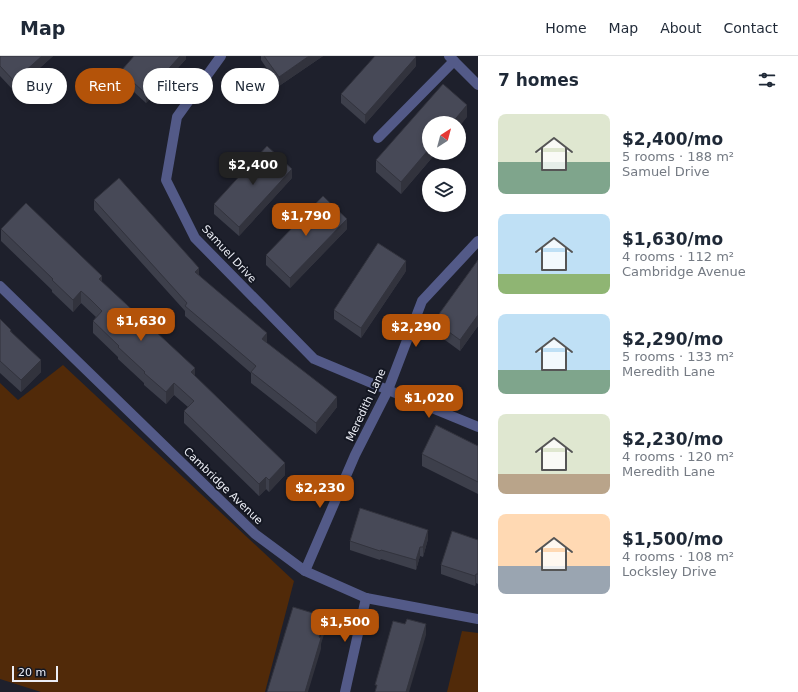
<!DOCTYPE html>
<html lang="en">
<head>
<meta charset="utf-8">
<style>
	:root { --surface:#fff; --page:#f6f6f7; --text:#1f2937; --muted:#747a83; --line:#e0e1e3; --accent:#b45309 }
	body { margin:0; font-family:"DejaVu Sans",sans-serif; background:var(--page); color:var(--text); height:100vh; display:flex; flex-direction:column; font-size:15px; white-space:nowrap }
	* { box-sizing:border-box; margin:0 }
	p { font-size:13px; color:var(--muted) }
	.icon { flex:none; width:22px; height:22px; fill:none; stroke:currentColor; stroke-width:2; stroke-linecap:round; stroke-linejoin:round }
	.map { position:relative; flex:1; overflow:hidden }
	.details { display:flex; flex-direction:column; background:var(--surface); width:320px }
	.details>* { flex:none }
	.hud { position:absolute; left:12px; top:12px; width:380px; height:36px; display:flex; gap:8px }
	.needle { width:26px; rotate:36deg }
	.fabs { position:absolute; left:422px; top:60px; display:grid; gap:8px }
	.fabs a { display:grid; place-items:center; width:44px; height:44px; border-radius:50%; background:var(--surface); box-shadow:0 2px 6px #0003; font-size:20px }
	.scale { position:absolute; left:12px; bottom:10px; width:46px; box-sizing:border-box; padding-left:4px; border:2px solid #eceef6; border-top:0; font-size:11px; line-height:14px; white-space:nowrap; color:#eceef6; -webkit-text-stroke:3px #141722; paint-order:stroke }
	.price { position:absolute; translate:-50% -34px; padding:0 9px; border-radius:8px; background:var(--accent); color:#fff; font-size:13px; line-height:26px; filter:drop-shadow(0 1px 2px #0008) }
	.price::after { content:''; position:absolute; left:50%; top:24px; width:12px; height:9px; margin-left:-6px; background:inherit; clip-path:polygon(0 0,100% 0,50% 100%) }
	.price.selected { background:#222; color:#fff }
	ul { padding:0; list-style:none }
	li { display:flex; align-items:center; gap:12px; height:100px; padding:0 20px }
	li span { display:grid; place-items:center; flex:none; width:112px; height:80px; border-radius:8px; color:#555 }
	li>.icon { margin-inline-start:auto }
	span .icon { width:48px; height:48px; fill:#fffc; stroke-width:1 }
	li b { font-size:17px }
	h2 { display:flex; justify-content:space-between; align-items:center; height:48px; padding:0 20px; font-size:17px }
	.chip { padding:0 14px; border-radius:18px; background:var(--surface); box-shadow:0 2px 6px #0003; font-size:14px; line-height:36px }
	.chip.selected { background:var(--accent); color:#fff }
	header { display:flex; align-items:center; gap:24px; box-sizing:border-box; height:56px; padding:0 20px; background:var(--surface); border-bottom:1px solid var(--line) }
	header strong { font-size:19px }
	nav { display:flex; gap:22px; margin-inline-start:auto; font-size:14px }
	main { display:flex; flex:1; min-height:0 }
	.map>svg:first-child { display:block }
</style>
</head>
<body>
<header>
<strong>Map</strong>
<nav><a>Home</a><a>Map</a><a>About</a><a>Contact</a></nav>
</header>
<main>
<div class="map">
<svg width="478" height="636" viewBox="0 0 478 636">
	<rect width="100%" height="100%" fill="#1e202c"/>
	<!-- green -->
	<g fill="#512a09">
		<polygon points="63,309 294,525 265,636 41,636 0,623 0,327 18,344"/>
		<polygon points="462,575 478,577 478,636 447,636"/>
	</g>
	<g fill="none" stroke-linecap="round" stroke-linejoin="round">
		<!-- minor -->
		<g stroke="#535a88" stroke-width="10">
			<polyline points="221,0 177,61 166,124 195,182 314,303 388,334 478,371"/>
			<polyline points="449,0 478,29"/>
			<polyline points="378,82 454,5"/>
			<polyline points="0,230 255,478 305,515 366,542 478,563"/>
			<polyline points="305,515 355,399 388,334 422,245 478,185"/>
			<polyline points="345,636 366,542"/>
		</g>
	</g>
	<!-- wall -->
	<g fill="#3d3f4b">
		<polygon points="0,0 53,0 14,35 0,20"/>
		<polygon points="186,0 186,3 146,47 121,24 121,15"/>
		<polygon points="261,0 323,0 279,30 261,4"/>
		<polygon points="416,10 365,68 341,47 341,38"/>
		<polygon points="467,61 429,97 436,97 401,138 376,116 376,104"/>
		<polygon points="292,122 239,180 214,158 214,148"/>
		<polygon points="94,144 199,219 267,287 337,351 316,378 251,327 251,317 185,260 185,255 94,154"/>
		<polygon points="1,173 102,226 195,320 285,419 269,436 266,433 259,440 184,367 184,355 188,351 174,339 166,348 144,329 144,327 118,303 118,301 93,277 93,265 96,261 81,247 73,256 52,236 52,234 1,185"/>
		<polygon points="347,173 290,232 266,209 266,199"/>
		<polygon points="478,204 478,270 460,295 434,276 434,265"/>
		<polygon points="406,215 361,282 334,263 334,254"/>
		<polygon points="0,263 11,275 41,316 21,336 0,317"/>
		<polygon points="478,390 478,438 422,410 422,398"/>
		<polygon points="428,483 423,501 420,500 416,514 381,503 380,504 350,494 350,485"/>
		<polygon points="478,484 478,528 476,527 475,530 441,518 441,509"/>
	</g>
	<!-- shaded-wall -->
	<g fill="#32333d">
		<polygon points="42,0 53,0 14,35 14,25"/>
		<polygon points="180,0 186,0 186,3 146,47 146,38"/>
		<polygon points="309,0 323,0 279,30 279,21"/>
		<polygon points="416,1 416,10 365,68 365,59"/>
		<polygon points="467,49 467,61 459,71 459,67 452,67"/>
		<polygon points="429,93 429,97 436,97 401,138 401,126"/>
		<polygon points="292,113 292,122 239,180 239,171"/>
		<polygon points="347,163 347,173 290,232 290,222"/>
		<polygon points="406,205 406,215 361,282 361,272"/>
		<polygon points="199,212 199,223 195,216"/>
		<polygon points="102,220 102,232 99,223"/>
		<polygon points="81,235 81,247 73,256 73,244"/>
		<polygon points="478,259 478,270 460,295 460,284"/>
		<polygon points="267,277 267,288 262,283"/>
		<polygon points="41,304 41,316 21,336 21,324"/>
		<polygon points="195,312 195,324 191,316"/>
		<polygon points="174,327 174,339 166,348 166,336"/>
		<polygon points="337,341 337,351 316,378 316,367"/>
		<polygon points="285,407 285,419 269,436 269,424"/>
		<polygon points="266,421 266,433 259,440 259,428"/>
		<polygon points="428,474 428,483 423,501 423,491"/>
		<polygon points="420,491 420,500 416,514 416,504"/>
		<polygon points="476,518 476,527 475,530 475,520"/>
		<polygon points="326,561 326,572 321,588 321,593 308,636 305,636"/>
		<polygon points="426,568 426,579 409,636 406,636"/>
	</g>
	<!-- building -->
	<g fill="#474957" stroke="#32333d">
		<polygon points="0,0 42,0 14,25 0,10"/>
		<polygon points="134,0 180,0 146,38 121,15"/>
		<polygon points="264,0 309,0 279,21"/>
		<polygon points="375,0 415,0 416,1 365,59 341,38"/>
		<polygon points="443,28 467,49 452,67 429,67 429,93 401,126 376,104"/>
		<polygon points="267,90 292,113 239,171 214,148"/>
		<polygon points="119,122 199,212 195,216 267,277 262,283 337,341 316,367 251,316 256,310 185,250 187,247 94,144"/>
		<polygon points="323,140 347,163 290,222 266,199"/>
		<polygon points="26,147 102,220 99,223 195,312 191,316 285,407 269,424 266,421 259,428 184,355 194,345 174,327 166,336 144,317 145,316 118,291 119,290 93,265 102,255 91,244 81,235 73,244 52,224 53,223 1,173"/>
		<polygon points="378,187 406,205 361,272 334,254"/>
		<polygon points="478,204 478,259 460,284 434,265"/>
		<polygon points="0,263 11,274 10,275 41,304 21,324 0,305"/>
		<polygon points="436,369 478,390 478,426 422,398"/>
		<polygon points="360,452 428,474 423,491 420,491 416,504 381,494 380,495 350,485"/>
		<polygon points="452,475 478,484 478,518 476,518 475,520 441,509"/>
		<polygon points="293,551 326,561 319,581 321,582 305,636 267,636"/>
		<polygon points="407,563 426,568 406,636 375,636 377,629 375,629 393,565 405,568"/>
	</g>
	<g text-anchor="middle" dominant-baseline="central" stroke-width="4" stroke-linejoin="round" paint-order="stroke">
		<!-- street labels -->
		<g font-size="11" fill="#eceef6" stroke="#141722">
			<text transform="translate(229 198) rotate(47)">Samuel Drive</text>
			<text transform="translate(366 349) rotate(-65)">Meredith Lane</text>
			<text transform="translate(223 430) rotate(44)">Cambridge Avenue</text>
		</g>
	</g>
</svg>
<div class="fabs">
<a><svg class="needle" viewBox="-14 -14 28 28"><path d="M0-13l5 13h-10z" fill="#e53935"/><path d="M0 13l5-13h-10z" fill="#747a83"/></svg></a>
<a><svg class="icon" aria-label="layers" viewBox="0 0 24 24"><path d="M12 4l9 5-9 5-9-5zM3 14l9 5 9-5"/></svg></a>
</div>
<div class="scale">20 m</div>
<b class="price selected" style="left:253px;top:130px">$2,400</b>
<b class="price" style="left:306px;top:181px">$1,790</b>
<b class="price" style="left:141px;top:286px">$1,630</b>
<b class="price" style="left:416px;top:292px">$2,290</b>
<b class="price" style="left:429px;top:363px">$1,020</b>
<b class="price" style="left:320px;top:453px">$2,230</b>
<b class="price" style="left:345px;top:587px">$1,500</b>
<div class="hud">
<a class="chip">Buy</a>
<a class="chip selected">Rent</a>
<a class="chip">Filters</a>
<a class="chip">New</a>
</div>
</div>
<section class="details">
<h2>7 homes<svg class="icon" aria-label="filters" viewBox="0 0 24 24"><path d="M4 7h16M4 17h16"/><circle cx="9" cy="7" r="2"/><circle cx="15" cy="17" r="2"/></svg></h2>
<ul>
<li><span style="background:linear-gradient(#dfe7d0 60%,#7fa58c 0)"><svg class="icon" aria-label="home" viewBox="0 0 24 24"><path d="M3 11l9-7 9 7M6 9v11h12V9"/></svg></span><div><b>$2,400/mo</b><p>5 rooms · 188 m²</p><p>Samuel Drive</p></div></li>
<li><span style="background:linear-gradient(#bfe0f5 75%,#8fb573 0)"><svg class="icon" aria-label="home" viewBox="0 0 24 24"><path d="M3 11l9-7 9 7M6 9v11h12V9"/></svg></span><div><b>$1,630/mo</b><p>4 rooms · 112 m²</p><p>Cambridge Avenue</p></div></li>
<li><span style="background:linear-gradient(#bfe0f5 70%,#7fa58c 0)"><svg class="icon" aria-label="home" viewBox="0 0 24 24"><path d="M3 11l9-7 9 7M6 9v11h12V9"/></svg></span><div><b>$2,290/mo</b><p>5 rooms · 133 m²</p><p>Meredith Lane</p></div></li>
<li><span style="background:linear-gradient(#dfe7d0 75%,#b9a48a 0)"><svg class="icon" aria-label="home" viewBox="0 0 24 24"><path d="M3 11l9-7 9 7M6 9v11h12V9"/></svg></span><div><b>$2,230/mo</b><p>4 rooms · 120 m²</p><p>Meredith Lane</p></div></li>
<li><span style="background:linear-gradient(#ffd9b3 65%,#9aa5b1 0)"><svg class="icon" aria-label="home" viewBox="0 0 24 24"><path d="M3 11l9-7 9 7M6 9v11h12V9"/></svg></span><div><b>$1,500/mo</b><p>4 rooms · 108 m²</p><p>Locksley Drive</p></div></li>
</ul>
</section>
</main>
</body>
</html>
